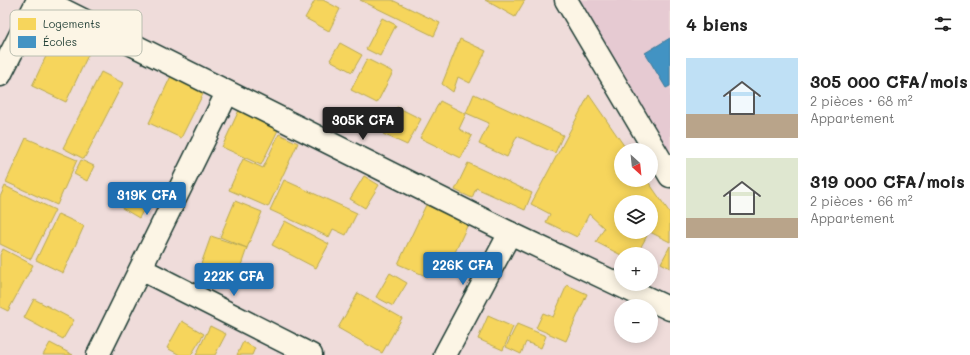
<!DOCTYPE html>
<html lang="fr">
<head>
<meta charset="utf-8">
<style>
	:root { --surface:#fff; --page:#f6f6f6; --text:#222; --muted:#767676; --accent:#1f6fb2 }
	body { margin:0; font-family:Mali,sans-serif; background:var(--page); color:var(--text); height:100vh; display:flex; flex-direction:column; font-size:15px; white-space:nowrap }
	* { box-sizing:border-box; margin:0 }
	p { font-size:13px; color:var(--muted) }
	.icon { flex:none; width:22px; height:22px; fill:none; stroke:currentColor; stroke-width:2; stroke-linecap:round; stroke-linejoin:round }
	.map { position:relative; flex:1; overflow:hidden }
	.drawer { display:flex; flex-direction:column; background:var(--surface); width:300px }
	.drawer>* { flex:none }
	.needle { width:26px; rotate:153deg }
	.controls { position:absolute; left:614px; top:143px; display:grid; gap:8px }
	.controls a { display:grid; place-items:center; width:44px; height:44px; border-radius:50%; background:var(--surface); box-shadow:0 2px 10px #0003; font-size:20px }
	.price { position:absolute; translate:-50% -34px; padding:0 9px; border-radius:4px; background:var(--accent); color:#fff; font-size:13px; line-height:26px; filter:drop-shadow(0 1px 2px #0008) }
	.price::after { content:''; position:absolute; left:50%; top:24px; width:12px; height:9px; margin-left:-6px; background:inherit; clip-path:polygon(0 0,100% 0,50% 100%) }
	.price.selected { background:#222; color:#fff }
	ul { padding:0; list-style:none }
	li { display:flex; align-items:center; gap:12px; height:100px; padding:0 16px }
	li span { display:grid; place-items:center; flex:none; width:112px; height:80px; border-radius:0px; color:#555 }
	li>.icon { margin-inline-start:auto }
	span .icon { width:48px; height:48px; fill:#fffc; stroke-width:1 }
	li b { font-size:17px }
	h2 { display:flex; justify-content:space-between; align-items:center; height:48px; padding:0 16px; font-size:17px }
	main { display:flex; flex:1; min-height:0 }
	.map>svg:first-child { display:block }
</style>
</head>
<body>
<main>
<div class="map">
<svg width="670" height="355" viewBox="0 0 670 355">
	<rect width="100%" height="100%" fill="#efdcda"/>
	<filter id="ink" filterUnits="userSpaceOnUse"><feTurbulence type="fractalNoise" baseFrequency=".025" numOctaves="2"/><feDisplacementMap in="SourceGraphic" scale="8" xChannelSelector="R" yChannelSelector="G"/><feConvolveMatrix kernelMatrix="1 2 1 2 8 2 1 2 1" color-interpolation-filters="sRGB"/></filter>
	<g filter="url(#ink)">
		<!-- built -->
		<polygon fill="#e6cad2" points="577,0 670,0 670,156"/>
		<!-- homes -->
		<g fill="#f6d55c" stroke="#b6a750">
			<polygon points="315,0 323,0 340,9 329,31 305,18"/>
			<polygon points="360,0 392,0 440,23 434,36"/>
			<polygon points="485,0 525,0 515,17"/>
			<polygon points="382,18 396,25 380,56 366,49"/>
			<polygon points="62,22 96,38 66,102 32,86"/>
			<polygon points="460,39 486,51 470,83 458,77 453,92 442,84"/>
			<polygon points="340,43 362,55 352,72 330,60"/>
			<polygon points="367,59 393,72 377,103 351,90"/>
			<polygon points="101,72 123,83 84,159 63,148"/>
			<polygon points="171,76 204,92 181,138 149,123"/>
			<polygon points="474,94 563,135 555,153 517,136 507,157 479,144 489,123 466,113"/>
			<polygon points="589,95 627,150 621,150 621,180 647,180 670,213 670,242 650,232 651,202 621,202 621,232 649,232 637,254 621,255 596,242 604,228 589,214 577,237 546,222 550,214 531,204"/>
			<polygon points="440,101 466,114 459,129 472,136 461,158 420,138"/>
			<polygon points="397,107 421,119 407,145 383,134"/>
			<polygon points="240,108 280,126 261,165 222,147"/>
			<polygon points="279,134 298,143 268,207 229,190 243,159 263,168"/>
			<polygon points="26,138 77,160 57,205 6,182"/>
			<polygon points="81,160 94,166 87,181 74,174"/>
			<polygon points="468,163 532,193 525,210 476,188 472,198 455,190"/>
			<polygon points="364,176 379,185 365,208 350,199"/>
			<polygon points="284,180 357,213 346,235 333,229 329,237 270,210"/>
			<polygon points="135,185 152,195 139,218 122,208"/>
			<polygon points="5,186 55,210 31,259 0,244 0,197"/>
			<polygon points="235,201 262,212 247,248 220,237"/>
			<polygon points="426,205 468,224 451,261 438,255 428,277 398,264"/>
			<polygon points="58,214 84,226 63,273 36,260"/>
			<polygon points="285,221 329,244 316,268 272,245"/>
			<polygon points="211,236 247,248 236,280 200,267"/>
			<polygon points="670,246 670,268 661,263"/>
			<polygon points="3,249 33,265 8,311 0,307 0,255"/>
			<polygon points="390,273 407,283 393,306 376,297"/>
			<polygon points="567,285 587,294 566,341 536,328 543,313 553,317"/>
			<polygon points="358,293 402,318 382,353 338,328"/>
			<polygon points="34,299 74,320 63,339 24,318"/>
			<polygon points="488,316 513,327 503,350 478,339"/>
			<polygon points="182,321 204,334 191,355 180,355 167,348"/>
			<polygon points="517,324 546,336 541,348 526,342 521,354 506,347"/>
			<polygon points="210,326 226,334 215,355 196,355"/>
			<polygon points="243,342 255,348 252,355 237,355"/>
			<polygon points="50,343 73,355 43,355"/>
		</g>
		<!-- schools -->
		<polygon fill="#4393c3" stroke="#387998" points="670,38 670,86 666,88 645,53"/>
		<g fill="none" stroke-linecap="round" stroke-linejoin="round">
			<defs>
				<g id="minor">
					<polyline points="43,0 510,233 670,309"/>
					<polyline points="566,0 670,176"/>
					<polyline points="0,75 38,0"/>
					<polyline points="141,269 311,355"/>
					<polyline points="98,355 227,93"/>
					<polyline points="445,355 510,233"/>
				</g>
			</defs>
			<!-- minor casing -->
			<use href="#minor" stroke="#1f3d34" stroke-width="25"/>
			<!-- minor -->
			<use href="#minor" stroke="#fcf5e5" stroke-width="22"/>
		</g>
	</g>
	<!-- legend -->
	<rect x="10" y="10" width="132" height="46" rx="6" fill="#fcf5e5" stroke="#babeb0" stroke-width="1"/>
	<rect x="18" y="18" width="18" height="12" fill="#f6d55c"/>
	<rect x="18" y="36" width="18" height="12" fill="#4393c3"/>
	<g font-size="11" fill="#1f3d34">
		<text x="43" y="28">Logements</text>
		<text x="43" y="46">Écoles</text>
	</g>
</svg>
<div class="controls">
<a><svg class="needle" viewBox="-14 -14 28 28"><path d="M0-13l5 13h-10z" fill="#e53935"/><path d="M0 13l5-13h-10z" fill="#767676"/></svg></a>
<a><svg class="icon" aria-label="layers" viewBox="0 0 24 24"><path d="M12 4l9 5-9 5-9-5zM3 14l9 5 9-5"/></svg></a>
<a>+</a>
<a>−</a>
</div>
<b class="price selected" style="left:363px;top:141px">305K CFA</b>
<b class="price" style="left:147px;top:216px">319K CFA</b>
<b class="price" style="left:463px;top:286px">226K CFA</b>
<b class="price" style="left:234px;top:297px">222K CFA</b>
</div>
<section class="drawer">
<h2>4 biens<svg class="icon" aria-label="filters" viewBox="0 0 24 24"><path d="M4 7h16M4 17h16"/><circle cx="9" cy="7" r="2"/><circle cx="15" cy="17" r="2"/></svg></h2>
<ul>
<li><span style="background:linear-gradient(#bfe0f5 70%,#b9a48a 0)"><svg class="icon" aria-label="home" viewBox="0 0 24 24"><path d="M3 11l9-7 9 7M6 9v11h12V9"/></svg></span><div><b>305 000 CFA/mois</b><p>2 pièces · 68 m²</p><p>Appartement</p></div></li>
<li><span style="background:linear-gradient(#dfe7d0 75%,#b9a48a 0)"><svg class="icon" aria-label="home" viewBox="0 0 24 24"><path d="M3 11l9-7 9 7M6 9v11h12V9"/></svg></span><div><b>319 000 CFA/mois</b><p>2 pièces · 66 m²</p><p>Appartement</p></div></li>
</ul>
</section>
</main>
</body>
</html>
